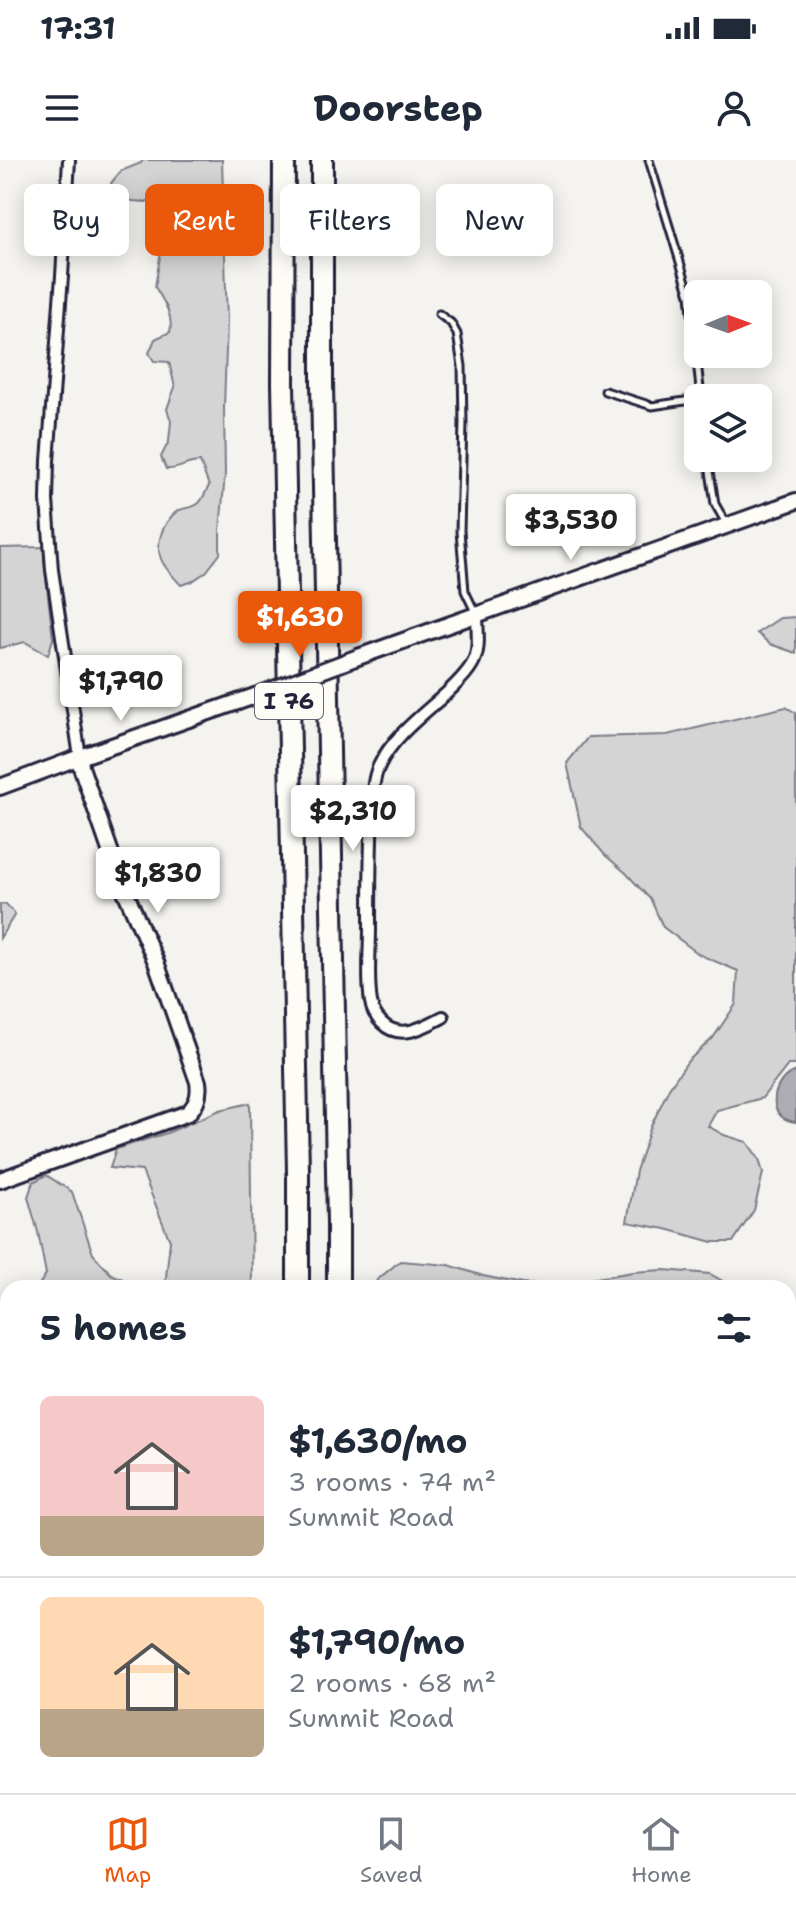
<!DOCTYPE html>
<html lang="en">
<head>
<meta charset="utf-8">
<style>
	:root { --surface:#fff; --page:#f2f2f3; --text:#1f2937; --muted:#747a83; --line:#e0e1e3; --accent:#ea580c }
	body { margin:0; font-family:"Shantell Sans",sans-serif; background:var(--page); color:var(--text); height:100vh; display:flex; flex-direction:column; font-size:30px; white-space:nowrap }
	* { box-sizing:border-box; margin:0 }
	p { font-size:26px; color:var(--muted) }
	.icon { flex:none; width:44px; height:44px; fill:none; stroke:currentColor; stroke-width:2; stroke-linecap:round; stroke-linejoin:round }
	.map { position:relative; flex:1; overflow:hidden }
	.sheet { position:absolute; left:0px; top:1120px; width:796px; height:514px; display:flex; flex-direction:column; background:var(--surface); border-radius:24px 24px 0 0; box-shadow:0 4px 20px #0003 }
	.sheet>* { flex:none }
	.top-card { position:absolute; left:24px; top:24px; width:748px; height:72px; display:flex; gap:16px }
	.needle { width:52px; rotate:89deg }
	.tools { position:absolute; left:684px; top:120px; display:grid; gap:16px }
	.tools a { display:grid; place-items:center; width:88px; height:88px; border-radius:12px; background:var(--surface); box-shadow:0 4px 20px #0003; font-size:40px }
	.price { position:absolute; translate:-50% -68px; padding:0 18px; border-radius:8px; background:#fff; color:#222; font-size:26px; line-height:52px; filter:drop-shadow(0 2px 4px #0008) }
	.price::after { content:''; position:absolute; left:50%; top:48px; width:24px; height:18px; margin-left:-12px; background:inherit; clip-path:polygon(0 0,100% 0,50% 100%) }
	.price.selected { background:var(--accent); color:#fff }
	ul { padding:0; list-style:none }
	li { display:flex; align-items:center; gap:24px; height:200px; padding:0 40px }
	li+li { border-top:2px solid var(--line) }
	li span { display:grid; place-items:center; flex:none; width:224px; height:160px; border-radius:12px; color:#555 }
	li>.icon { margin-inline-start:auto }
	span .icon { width:96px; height:96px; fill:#fffc; stroke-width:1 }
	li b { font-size:34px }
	h2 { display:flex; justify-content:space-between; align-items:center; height:96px; padding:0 40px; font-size:34px }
	.pill { padding:0 28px; border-radius:12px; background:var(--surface); box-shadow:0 4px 20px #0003; font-size:28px; line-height:72px }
	.pill.selected { background:var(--accent); color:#fff }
	.status { display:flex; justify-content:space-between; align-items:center; height:56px; padding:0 40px; background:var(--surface); direction:ltr }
	.status svg { height:22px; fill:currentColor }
	header { display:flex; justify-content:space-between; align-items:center; height:104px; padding:0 40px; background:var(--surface); font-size:36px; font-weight:700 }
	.menu { display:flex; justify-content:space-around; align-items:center; height:112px; border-top:2px solid var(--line); background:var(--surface); font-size:22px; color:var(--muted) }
	.menu a { display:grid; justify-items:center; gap:4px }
	.menu .selected { color:var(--accent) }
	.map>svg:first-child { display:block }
</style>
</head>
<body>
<div class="status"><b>17:31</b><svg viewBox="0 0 49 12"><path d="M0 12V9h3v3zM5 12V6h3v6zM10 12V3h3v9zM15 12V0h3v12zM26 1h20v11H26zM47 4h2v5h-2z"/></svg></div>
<header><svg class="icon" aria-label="menu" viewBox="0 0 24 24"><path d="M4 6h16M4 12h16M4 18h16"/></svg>Doorstep<svg class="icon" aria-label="person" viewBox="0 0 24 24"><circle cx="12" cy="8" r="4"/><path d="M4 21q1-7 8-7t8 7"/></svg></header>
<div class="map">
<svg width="796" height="1633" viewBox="0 0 796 1633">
	<rect width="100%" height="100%" fill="#f4f3ef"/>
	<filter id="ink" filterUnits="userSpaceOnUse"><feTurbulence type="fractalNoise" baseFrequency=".0125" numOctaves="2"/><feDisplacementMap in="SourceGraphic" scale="16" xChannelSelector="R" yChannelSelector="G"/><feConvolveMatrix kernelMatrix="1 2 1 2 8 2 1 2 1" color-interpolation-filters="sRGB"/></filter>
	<g filter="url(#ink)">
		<!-- green -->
		<g fill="#d5d4d5" stroke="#7c7b88" stroke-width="2">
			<path d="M 143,0 L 222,0 L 227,162 L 224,247 L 225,314 L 220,370 L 220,394 L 206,412 L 191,422 L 181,425 C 174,417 165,409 161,399 C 155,383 163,363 176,352 C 182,347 193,349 199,343 C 203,339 206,331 209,326 L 200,302 C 185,302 181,310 166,309 L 161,297 L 169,281 L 171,261 L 167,249 L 175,227 L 169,202 L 154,201 L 149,193 L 155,179 L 170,172 C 174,156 163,140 155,127 L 161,91 L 161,43 L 133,41 L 116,36 L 111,23 L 121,11 L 141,3 Z"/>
			<polygon points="44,387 44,401 53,479 48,495 25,482 0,488 0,388"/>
			<polygon points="796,457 796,493 770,484 757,473 780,458"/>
			<polygon points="786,547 796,553 796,905 788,905 762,938 717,950 708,966 724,975 747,982 759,999 763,1013 754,1050 733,1082 713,1082 666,1069 627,1062 636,1011 651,966 669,928 688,901 713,878 736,844 738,811 700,795 663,767 651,740 626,713 605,695 581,667 567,603 588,577 667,575"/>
			<polygon points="0,744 6,744 15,754 0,778"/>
			<polygon points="250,943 252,1128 37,1128 46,1114 38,1072 28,1037 33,1022 46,1015 72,1032 93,1094 111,1114 141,1127 165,1127 170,1081 142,1011 110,1008 116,989 167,973 220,950"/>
			<polygon points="400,1101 449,1105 483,1116 523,1124 554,1125 633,1112 664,1110 710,1114 728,1124 728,1128 373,1128 377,1120"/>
			<polygon points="8,1157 8,1209 0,1210 0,1161"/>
			<polygon points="0,1491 8,1492 8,1572 5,1598 7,1633 0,1633"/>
		</g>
		<!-- water -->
		<path fill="#acacb2" stroke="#757582" stroke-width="2" d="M 796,911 L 796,962 L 795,962 C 763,958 773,917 796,911 Z"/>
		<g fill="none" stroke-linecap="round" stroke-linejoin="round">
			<defs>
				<g id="lane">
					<polyline points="649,0 690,135 701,238"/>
					<polyline points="439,154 451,163 457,174 462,206 463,263 460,371 465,431 476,454"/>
					<polyline points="605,231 652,246 698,239"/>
					<polyline points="708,298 715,344 727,365"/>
				</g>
				<g id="street">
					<polyline points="69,0 62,116 48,301 47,340 52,410 80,597"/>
					<path d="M 443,857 C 424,867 400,881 382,863 C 376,857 372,850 371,842 C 367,819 370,793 370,769 C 370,730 370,692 372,654 C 373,638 372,620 379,606 C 392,577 426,552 449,531 C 458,522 471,510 475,498 C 480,485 477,469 477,455"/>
					<polyline points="788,1181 796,1173"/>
					<polyline points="788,1422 796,1422"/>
					<polyline points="788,1574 796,1574"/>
					<polyline points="60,1626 60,1633"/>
					<polyline points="117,1633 130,1626"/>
					<polyline points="453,1633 454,1626"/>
				</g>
				<g id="secondary">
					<polyline points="358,497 796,341"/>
					<polyline points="0,627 80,597 255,536"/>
					<path d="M 0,1020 L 188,953 C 197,944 200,935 198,922 L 156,802 L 121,722 L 81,607 L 80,597"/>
				</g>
				<g id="highway">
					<polyline points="284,0 283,223 298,1012 298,1128"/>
					<polyline points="322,0 322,223 338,1063 338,1128"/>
					<polyline points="188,1633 191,1626"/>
					<polyline points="204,1633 207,1626"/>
					<polyline points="245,1633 248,1626"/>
					<polyline points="270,1633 272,1626"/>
				</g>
			</defs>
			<!-- lane casing -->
			<use href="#lane" stroke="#22223b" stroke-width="11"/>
			<!-- street casing -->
			<use href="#street" stroke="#22223b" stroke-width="16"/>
			<!-- secondary casing -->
			<use href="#secondary" stroke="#22223b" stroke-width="20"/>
			<!-- highway casing -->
			<use href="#highway" stroke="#22223b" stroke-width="26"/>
			<!-- lane -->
			<use href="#lane" stroke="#fdfcf7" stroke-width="5"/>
			<!-- street -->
			<use href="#street" stroke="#fdfcf7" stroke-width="10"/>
			<!-- secondary -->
			<use href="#secondary" stroke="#fdfcf7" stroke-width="14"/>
			<!-- highway -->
			<use href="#highway" stroke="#fdfcf7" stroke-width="20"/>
			<defs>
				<polyline id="secondary-bridge" points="255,536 358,497"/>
			</defs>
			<!-- secondary-bridge casing -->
			<use href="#secondary-bridge" stroke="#22223b" stroke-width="20" stroke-linecap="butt"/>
			<!-- secondary-bridge -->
			<use href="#secondary-bridge" stroke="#fdfcf7" stroke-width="14"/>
		</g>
	</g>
	<g text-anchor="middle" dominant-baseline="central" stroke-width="8" stroke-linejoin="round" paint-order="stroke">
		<!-- shield labels -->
		<rect fill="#fdfcf7" stroke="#646373" stroke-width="2" x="255" y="523" width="68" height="36" rx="6"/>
		<g font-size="22" font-weight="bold" fill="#22223b">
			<text x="289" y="541">I 76</text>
		</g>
	</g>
</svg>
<div class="tools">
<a><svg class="needle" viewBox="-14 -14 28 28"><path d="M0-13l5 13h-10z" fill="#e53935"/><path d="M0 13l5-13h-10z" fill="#747a83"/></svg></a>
<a><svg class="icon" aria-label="layers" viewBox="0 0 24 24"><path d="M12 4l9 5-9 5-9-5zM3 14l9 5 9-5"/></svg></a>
</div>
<b class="price" style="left:571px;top:402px">$3,530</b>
<b class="price selected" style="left:300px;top:499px">$1,630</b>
<b class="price" style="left:121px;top:563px">$1,790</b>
<b class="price" style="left:353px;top:693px">$2,310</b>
<b class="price" style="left:158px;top:755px">$1,830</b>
<div class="top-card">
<a class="pill">Buy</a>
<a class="pill selected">Rent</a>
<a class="pill">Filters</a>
<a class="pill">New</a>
</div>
<section class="sheet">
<h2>5 homes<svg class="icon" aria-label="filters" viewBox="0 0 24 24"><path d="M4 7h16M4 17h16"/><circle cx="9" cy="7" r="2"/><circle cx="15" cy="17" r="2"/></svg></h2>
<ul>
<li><span style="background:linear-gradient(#f6c9c9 75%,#b9a48a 0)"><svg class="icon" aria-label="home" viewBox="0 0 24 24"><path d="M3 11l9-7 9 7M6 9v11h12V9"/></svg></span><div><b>$1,630/mo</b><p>3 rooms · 74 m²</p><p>Summit Road</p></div></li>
<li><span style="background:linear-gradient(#ffd9b3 70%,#b9a48a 0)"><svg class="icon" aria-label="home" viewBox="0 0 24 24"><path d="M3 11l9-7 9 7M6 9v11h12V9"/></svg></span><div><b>$1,790/mo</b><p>2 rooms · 68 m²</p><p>Summit Road</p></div></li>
</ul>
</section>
</div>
<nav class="menu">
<a class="selected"><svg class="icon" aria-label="map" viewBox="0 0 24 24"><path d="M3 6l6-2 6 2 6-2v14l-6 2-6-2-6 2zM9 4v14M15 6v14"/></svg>Map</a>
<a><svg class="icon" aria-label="saved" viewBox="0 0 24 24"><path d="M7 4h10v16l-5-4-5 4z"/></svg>Saved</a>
<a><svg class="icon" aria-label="home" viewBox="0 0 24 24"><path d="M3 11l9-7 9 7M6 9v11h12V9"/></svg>Home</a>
</nav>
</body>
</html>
